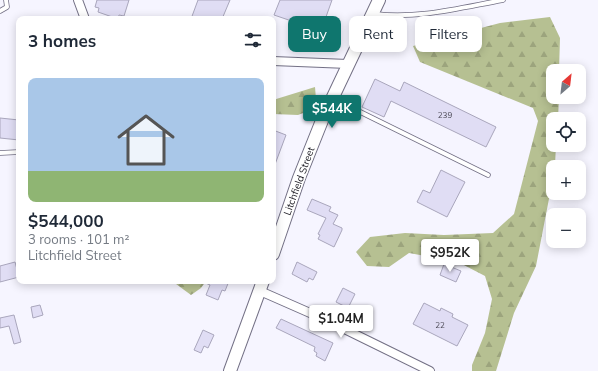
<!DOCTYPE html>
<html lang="en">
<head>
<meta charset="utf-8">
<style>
	:root { --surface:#fff; --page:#f2f2f3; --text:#1f2937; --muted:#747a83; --accent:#0f766e }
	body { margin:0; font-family:Mulish,sans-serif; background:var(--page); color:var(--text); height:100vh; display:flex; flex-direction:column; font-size:15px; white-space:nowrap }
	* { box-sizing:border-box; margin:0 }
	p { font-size:13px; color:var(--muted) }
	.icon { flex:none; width:22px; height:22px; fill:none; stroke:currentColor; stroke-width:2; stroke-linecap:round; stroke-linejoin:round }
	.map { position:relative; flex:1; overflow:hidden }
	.drawer { position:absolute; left:16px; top:16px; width:260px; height:268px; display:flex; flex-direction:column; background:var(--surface); border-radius:8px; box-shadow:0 2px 10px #0003 }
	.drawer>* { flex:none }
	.banner { position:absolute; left:288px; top:16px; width:250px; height:36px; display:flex; gap:8px }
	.needle { width:26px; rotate:28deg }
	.controls { position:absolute; left:546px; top:64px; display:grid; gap:8px }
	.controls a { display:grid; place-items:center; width:40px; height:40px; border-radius:8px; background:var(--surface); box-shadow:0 2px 10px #0003; font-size:20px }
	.price { position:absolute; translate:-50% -34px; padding:0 9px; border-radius:4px; background:#fff; color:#222; font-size:13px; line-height:26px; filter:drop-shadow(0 1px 2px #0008) }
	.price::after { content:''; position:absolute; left:50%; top:24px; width:12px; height:9px; margin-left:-6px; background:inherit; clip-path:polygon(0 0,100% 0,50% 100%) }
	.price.on { background:var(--accent); color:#fff }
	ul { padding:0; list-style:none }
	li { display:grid; align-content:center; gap:8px; height:212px; padding:0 12px }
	li span { display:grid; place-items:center; height:124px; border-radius:8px; color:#555 }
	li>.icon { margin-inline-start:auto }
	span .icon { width:72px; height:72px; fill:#fffc; stroke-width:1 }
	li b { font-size:17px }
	h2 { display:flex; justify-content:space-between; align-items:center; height:48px; padding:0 12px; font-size:17px }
	.tag { padding:0 14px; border-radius:8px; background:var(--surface); box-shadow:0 2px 10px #0003; font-size:14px; line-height:36px }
	.tag.on { background:var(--accent); color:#fff }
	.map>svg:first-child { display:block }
</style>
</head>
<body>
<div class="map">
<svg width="598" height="371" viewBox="0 0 598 371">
	<defs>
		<pattern id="forest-firs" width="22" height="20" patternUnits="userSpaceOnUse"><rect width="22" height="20" fill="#b6c092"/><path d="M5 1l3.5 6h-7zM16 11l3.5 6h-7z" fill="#9ca47d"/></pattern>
	</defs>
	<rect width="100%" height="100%" fill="#f6f5ff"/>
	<!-- forest -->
	<g fill="url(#forest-firs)">
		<polygon points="550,17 560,38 559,71 553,71 553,97 559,97 558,119 553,119 553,145 556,145 555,165 553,167 553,178 536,266 514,313 496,371 472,371 472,365 485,333 492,299 485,276 458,262 409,253 389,267 367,266 356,252 370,237 405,233 444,235 493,233 514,214 538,121 533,108 420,62 413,46 500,23"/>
		<polygon points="315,87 316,99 311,110 298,115 273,114 273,100"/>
		<polygon points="172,281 206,281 201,288 191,295"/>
	</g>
	<!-- building -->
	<g fill="#e0ddf4" stroke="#a9a6bc">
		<polygon points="97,0 129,0 124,16 119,15 118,19 98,12 99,8 95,7"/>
		<polygon points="198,0 230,0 222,19 191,19"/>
		<polygon points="280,0 332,0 321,31 274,15"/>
		<polygon points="375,79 400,91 404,82 496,127 486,147 391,101 384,117 362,107"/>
		<polygon points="0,118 19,120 19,140 0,138"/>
		<polygon points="273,130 286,135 274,167 273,167"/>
		<polygon points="441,170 465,182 447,217 417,202 423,190 430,193"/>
		<polygon points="312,199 331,207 329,211 338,215 333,224 342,228 342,230 334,247 318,239 320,235 318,234 326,218 307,210"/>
		<polygon points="15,262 19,277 0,282 0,266"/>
		<polygon points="297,262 317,272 313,280 309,278 307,282 292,274"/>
		<polygon points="444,264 461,271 456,282 440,275"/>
		<polygon points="201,281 229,281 225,291 222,290 218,300 206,295 210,285"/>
		<polygon points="343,288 355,294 348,308 336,302"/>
		<polygon points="424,303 440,311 441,308 453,314 452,317 468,325 457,346 413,324"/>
		<polygon points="40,305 43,315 33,318 31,307"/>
		<polygon points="14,315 21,342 14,344 9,326 0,328 0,318"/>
		<polygon points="281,319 333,343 325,361 316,356 317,353 314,351 315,347 276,328"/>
		<polygon points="203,330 214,335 208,348 204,346 201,353 194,350"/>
	</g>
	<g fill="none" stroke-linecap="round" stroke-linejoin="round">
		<defs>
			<g id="lane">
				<polyline points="0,11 7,7 6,0"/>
				<path d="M 375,14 C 419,19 459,8 503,0"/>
				<polyline points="334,99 488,175"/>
				<polyline points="0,153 19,152"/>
			</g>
			<g id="street">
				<polyline points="78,0 85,19"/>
				<polyline points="273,61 348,64"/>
				<polyline points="260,291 326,320 430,371"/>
			</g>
			<g id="secondary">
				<polyline points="273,254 299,178 323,118 379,0"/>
				<polyline points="230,371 263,281"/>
			</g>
		</defs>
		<!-- lane casing -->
		<use href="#lane" stroke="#737085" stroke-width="5.5"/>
		<!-- street casing -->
		<use href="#street" stroke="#737085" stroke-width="10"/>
		<!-- secondary casing -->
		<use href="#secondary" stroke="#737085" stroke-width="14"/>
		<!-- lane -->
		<use href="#lane" stroke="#fff" stroke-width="4"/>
		<!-- street -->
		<use href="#street" stroke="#fff" stroke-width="8"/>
		<!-- secondary -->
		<use href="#secondary" stroke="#fff" stroke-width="12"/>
	</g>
	<g text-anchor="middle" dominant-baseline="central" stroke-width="3" stroke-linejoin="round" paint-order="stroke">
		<!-- number labels -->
		<g font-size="8" fill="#4a4854">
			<text x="445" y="115">239</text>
			<text x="440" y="325">22</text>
		</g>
		<!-- street labels -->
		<g font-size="10" fill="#18171f" stroke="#fff">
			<text transform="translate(299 181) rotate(-70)">Litchfield Street</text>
		</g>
	</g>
</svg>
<div class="controls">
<a><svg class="needle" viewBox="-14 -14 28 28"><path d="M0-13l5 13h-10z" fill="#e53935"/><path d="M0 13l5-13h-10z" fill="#747a83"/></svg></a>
<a><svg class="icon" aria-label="locate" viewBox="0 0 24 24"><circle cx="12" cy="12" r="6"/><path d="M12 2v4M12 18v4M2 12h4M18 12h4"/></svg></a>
<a>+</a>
<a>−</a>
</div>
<b class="price on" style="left:332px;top:129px">$544K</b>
<b class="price" style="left:450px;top:273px">$952K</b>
<b class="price" style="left:341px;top:339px">$1.04M</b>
<div class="banner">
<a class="tag on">Buy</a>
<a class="tag">Rent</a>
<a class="tag">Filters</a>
</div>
<section class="drawer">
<h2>3 homes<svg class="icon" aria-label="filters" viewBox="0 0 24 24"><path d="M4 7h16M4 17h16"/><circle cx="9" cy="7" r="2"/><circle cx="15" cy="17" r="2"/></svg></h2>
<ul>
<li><span style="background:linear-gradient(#a9c7e8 75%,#8fb573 0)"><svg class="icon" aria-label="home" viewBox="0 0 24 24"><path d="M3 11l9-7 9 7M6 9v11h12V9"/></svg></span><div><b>$544,000</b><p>3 rooms · 101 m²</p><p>Litchfield Street</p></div></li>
</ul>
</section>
</div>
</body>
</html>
